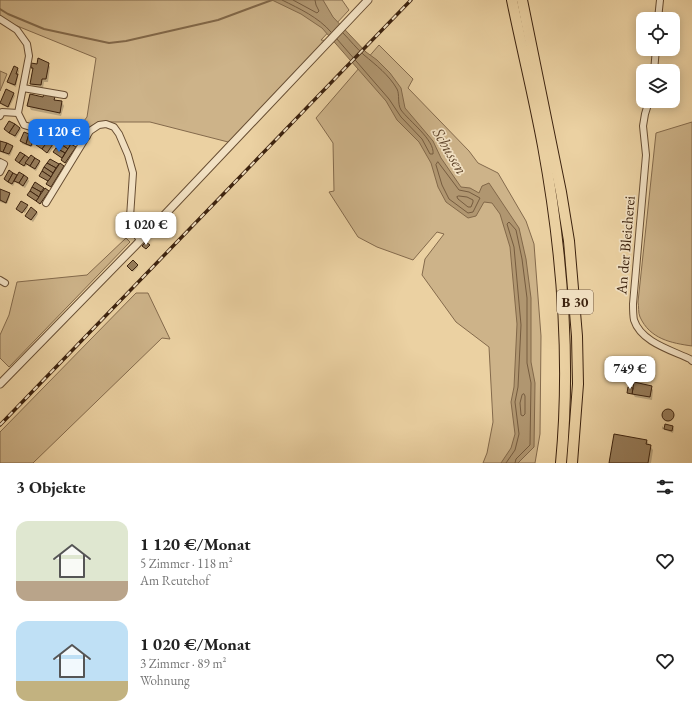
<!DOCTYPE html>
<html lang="de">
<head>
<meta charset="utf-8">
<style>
	:root { --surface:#fff; --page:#f2f2f2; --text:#222; --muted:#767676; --accent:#1a73e8 }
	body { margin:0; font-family:"EB Garamond",serif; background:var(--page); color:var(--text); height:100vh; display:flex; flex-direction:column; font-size:15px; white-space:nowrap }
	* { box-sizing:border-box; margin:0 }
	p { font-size:13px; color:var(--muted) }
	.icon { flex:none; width:22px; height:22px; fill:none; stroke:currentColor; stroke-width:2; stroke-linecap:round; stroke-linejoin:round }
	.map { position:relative; height:463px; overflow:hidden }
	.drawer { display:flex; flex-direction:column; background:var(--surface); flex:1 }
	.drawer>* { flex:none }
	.fabs { position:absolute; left:636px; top:12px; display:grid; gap:8px }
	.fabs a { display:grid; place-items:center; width:44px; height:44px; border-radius:8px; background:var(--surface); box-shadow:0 2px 10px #0003; font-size:20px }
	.price { position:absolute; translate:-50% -34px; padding:0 9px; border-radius:8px; background:#fff; color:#222; font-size:13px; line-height:26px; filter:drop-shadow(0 1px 2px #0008) }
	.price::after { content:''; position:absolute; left:50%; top:24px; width:12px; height:9px; margin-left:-6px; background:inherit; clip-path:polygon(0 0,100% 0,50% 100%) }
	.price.on { background:var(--accent); color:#fff }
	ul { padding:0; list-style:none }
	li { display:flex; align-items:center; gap:12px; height:100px; padding:0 16px }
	li span { display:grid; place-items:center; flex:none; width:112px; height:80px; border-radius:12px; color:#555 }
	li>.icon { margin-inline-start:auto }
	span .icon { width:48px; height:48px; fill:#fffc; stroke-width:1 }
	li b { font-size:17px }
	h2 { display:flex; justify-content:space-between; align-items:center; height:48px; padding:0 16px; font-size:17px }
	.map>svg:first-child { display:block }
</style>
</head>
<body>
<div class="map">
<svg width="692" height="463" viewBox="0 0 692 463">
	<rect width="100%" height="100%" fill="#ebd1a2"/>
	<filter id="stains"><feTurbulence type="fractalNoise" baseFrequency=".005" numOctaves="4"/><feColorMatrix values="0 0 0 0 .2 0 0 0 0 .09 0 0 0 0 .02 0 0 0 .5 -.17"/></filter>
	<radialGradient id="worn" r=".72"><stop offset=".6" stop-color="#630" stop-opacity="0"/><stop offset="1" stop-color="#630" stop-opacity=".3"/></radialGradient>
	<!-- green -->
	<g fill="#cdb389" stroke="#846a4c">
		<polygon points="0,0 342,0 349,10 321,40 329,41 232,143 150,122 98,122 86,129 80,126 87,117 96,58 0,19"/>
		<polygon points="379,45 413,79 408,88 469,151 478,163 498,173 526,221 534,244 541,336 540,434 535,463 483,463 487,453 493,422 489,347 456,322 422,275 425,259 444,234 437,232 413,260 377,247 358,237 329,192 334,191 333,143 316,118"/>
		<polygon points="0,71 7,74 0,91"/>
		<path d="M 692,122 L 692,346 C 671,343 650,339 640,317 C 638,313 639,306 638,302 L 656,133 Z"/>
		<polygon points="126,238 130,242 9,367 0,358 0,335 9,315 17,282 87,275"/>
		<polygon points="136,293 148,293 170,339 162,338 33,463 0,463 0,432"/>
	</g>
	<!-- water -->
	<polygon fill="#b09670" stroke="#826849" points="272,0 323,0 333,17 366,52 377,60 390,73 401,88 405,108 433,141 441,158 461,187 470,188 479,193 482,186 489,183 519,228 526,259 531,298 531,362 535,383 534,447 518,463 501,463 511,448 515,434 511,402 514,387 517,324 510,247 500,214 492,203 484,202 476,216 468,218 446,202 438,187 431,163 419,142 397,120 386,101 322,28 301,14"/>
	<!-- shadow -->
	<g fill="#0003">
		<polygon points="48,64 50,67 48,82 44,82 43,88 33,87 31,83 33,71 32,68 38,65"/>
		<polygon points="18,69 19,71 16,87 10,84 8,82"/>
		<polygon points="14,94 15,96 9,108 2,105 1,103"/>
		<polygon points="44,98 54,98 56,101 62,102 64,106 61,116 31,110 29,106"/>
		<polygon points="20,128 21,130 16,138 5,129"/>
		<polygon points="34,137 36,139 32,147 22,144 21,141"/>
		<polygon points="0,145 12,146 13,149 10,156 0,152"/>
		<polygon points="38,145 52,145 54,147 49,154"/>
		<polygon points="75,148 66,163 54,152"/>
		<polygon points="29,159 39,162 40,164 36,171 27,165 25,167 16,160"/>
		<polygon points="58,165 59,167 64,167 51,187 48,182 40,176"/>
		<polygon points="9,172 18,177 28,179 29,181 25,188 15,182 13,186 6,181 5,179"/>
		<polygon points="43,188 49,192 41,204 29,197 28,195"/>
		<polygon points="0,190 9,194 10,196 7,204 0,202"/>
		<polygon points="27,206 28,208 25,213 18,209"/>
		<polygon points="37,212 38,214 33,222 26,216"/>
		<polygon points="137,265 138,267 133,272 128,266"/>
		<polygon points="651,387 653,390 652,400 635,397 633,394 628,393"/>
		<circle cx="668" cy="416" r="5.5"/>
		<polygon points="662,426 665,429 673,426 674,429 673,433 662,429"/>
		<polygon points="647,441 653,450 651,463 610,463"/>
	</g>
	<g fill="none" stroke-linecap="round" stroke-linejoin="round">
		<!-- shore -->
		<g stroke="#765c3f" stroke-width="1">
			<path d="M 282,0 C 300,9 318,17 331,32"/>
			<polyline points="293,0 317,13 319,11 316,5 315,0"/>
			<path d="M 337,39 L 389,99 L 401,117 L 422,139 L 430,154 L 433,154 C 435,140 409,121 401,110 C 397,103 400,95 397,89 C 389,75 376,65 364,55 C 357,49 350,40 343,33"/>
			<polygon points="438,162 459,190 469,192 480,198 473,212 468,213 449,199 442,185 436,165"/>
			<polygon points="459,196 467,197 473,200 473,202 471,207 468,207 458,199 457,197"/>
			<polygon points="524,394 525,396 525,414 523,416 521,415 520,403 522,395"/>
			<polyline points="506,463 515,450 519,434 515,402 518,387 521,325 514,247 507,224 509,222 516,230 522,259 527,298 527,363 531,383 530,445 516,459 515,463"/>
		</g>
		<!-- stream -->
		<polyline stroke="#826849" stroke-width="2" points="0,9 8,14 44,29 109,43 126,41 218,20 272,0"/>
	</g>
	<!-- building -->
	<g fill="#977d5b" stroke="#3c220e">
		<polygon points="38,58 49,63 46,79 42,79 41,85 30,84 33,68 31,68 31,63 37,64"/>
		<polygon points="14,66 18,68 16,74 18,74 15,85 7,82"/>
		<polygon points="6,89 14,93 8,107 0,103"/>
		<polygon points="30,94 43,97 44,94 55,97 54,100 62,101 60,113 27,106"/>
		<polygon points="9,121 15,124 9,133 4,129"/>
		<polygon points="15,124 20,128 15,136 9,133"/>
		<polygon points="24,132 29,134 26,144 20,141"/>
		<polygon points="29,134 35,136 31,146 26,144"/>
		<polygon points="42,137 48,141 42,149 36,145"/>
		<polygon points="62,139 71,144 68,149 59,143"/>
		<polygon points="0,141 7,143 3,152 0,151"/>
		<polygon points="48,141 53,144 47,153 42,149"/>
		<polygon points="7,143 13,146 9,154 3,152"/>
		<polygon points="59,143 68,149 65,153 56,148"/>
		<polygon points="71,144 76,147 65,163 61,160"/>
		<polygon points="56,148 65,153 62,158 53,152"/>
		<polygon points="20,152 25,155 19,163 15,160"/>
		<polygon points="25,155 29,158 24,166 19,163"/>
		<polygon points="31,155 35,158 30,166 25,163"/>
		<polygon points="35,158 40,161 35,169 30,166"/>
		<polygon points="50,159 59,164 56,168 47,163"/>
		<polygon points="47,163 56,168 53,173 44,167"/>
		<polygon points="60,163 64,166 51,187 46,184"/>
		<polygon points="44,167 53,173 51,177 42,171"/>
		<polygon points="9,170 13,173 8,182 4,179"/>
		<polygon points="42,171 51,177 48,181 39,176"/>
		<polygon points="19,172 24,175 19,183 14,181"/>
		<polygon points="13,173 17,175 12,184 8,182"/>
		<polygon points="24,175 28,178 23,186 19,183"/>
		<polygon points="35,182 44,188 41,192 32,187"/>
		<polygon points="32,187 41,192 39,197 30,191"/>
		<polygon points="45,188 49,191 40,204 36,201"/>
		<polygon points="0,189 10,193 6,203 0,200"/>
		<polygon points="30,191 39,197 36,201 27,195"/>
		<polygon points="21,201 28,205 22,213 16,209"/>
		<polygon points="31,207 37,212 31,220 25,216"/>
		<polygon points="146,242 150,245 146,249 142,246"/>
		<polygon points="133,260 138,265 132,271 127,266"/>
		<polygon points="634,382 652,386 650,397 632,394"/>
		<polygon points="628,387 633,388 632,394 627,393"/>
		<circle cx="668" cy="415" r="6"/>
		<polygon points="665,424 673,426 672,431 664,429"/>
		<polygon points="614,434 647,440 646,444 651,445 648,463 609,463"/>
	</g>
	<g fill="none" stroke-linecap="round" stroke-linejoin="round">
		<defs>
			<g id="minor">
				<polyline points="0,19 17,30 27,44 29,56 18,113 24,125 43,131 87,136"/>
				<polyline points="658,19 660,0"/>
				<polyline points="654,71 656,49"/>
				<polyline points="23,88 64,95"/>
				<path d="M 649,101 L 645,114 L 643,126 L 646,155 L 633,304 C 633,309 633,315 634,320 C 641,342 671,350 690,359 L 692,361"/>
				<polyline points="0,116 2,112 18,113"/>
				<polyline points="0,162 4,164 0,172"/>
				<polyline points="46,203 90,131 99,125 106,124 114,127 119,134 128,155 133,173 130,217 135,233 140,240"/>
				<polyline points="0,280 5,283"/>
			</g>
			<polyline id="tertiary" points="0,384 136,245 368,0"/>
			<g id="trunk">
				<path d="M 512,0 C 522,49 534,97 543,146 C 562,250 571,357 561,463"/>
				<polyline points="522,0 561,192 569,241 577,336 578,384 572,463"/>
			</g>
		</defs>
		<!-- minor casing -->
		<use href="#minor" stroke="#684e33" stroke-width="8"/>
		<!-- tertiary casing -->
		<use href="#tertiary" stroke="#684e33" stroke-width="9"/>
		<!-- trunk casing -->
		<use href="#trunk" stroke="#3c220e" stroke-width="12"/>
		<!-- minor -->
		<use href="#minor" stroke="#f2e1c3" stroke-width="6"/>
		<!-- tertiary -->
		<use href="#tertiary" stroke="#f2e1c3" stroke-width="7"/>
		<!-- trunk -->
		<use href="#trunk" stroke="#ebd1a2" stroke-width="10"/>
		<defs>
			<polyline id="rail" points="0,425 411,0"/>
		</defs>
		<!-- rail casing -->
		<use href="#rail" stroke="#3c220e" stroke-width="3.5"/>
		<!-- rail -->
		<use href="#rail" stroke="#f2e1c3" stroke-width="2" stroke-dasharray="6" stroke-linecap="butt"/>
	</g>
	<g text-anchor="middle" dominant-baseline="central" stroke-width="3.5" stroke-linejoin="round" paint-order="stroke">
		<!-- shield labels -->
		<rect fill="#f2e1c3" stroke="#735b44" stroke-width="1" x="557" y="290" width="36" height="24" rx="3"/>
		<g font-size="14" font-weight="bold" fill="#3c220e">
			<text x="575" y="302">B 30</text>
		</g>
		<!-- street labels -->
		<g font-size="15" fill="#3c220e" stroke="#f2e1c3">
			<text transform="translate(625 245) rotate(-85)">An der Bleicherei</text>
		</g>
		<!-- water labels -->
		<g font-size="16" font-style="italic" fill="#5f452b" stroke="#f2e1c3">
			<text transform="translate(450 151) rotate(59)">Schussen</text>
		</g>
	</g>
	<rect width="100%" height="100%" filter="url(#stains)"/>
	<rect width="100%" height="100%" fill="url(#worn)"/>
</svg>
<div class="fabs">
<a><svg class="icon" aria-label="locate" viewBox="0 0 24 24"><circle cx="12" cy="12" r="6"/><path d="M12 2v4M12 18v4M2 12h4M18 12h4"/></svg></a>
<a><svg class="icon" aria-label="layers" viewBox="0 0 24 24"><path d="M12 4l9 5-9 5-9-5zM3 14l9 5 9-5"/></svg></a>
</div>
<b class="price on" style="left:59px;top:153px">1 120 €</b>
<b class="price" style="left:146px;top:246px">1 020 €</b>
<b class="price" style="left:630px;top:390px">749 €</b>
</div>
<section class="drawer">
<h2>3 Objekte<svg class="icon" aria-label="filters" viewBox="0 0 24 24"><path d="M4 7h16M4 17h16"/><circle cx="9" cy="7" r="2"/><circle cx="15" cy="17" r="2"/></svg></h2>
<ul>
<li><span style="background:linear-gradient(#dfe7d0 75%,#b9a48a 0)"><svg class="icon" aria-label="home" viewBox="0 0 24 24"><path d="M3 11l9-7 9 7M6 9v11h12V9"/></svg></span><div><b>1 120 €/Monat</b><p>5 Zimmer · 118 m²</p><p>Am Reutehof</p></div><svg class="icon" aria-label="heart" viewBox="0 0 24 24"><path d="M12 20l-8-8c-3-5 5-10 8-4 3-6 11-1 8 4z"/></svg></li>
<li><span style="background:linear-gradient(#bfe0f5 75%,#c2b280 0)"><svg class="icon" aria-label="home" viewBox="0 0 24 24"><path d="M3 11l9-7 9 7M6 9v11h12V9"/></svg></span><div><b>1 020 €/Monat</b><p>3 Zimmer · 89 m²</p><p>Wohnung</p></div><svg class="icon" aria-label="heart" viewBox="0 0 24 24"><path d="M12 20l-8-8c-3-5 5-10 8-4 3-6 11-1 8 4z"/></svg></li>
</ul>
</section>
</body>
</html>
